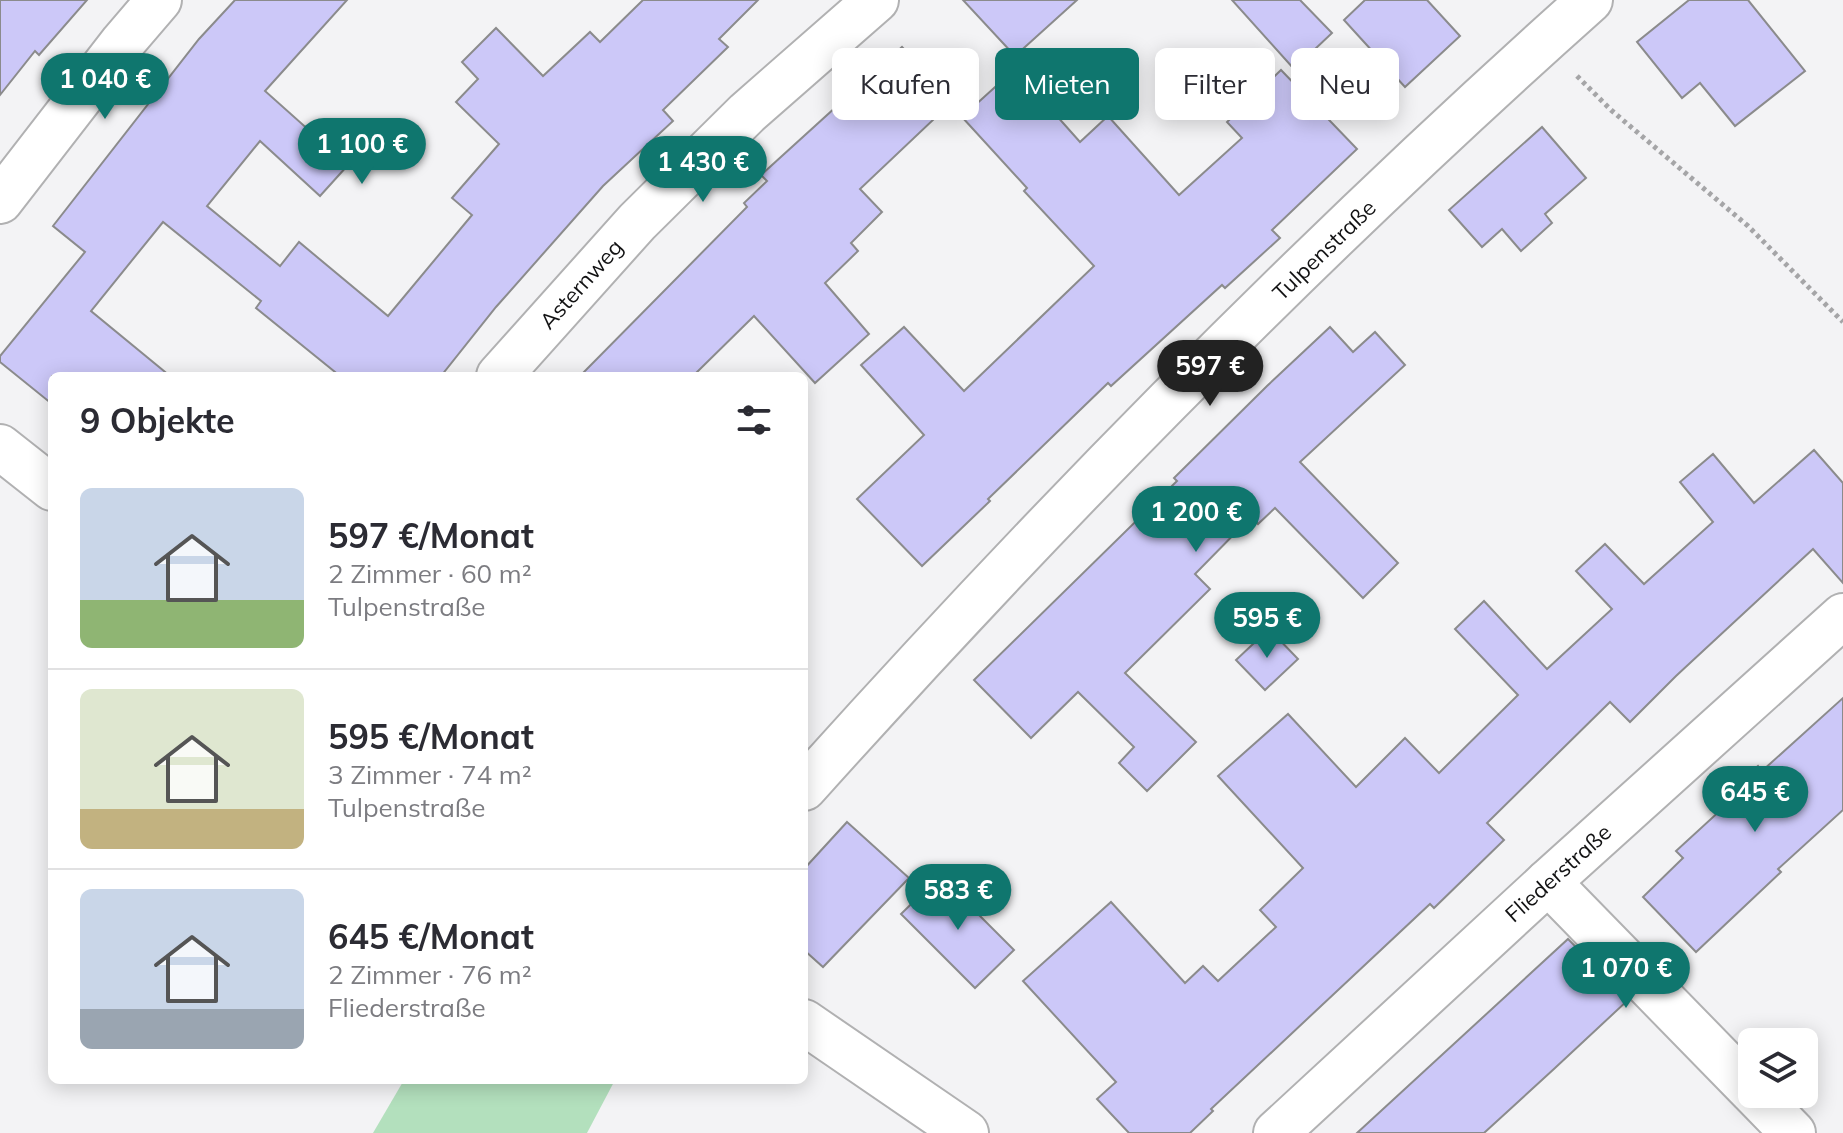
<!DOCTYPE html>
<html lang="de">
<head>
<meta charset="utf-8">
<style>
	:root { --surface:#fff; --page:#f7f7f7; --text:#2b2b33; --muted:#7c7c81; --line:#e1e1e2; --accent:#0f766e }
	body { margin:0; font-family:Mulish,sans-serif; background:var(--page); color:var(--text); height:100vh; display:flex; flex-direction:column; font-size:30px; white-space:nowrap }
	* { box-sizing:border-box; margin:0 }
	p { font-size:26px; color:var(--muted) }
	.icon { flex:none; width:44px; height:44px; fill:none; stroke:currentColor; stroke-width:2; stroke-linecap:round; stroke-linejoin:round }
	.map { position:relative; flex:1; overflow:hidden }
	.drawer { position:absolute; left:48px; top:372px; width:760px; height:712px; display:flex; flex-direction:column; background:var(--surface); border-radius:12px; box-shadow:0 4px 20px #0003 }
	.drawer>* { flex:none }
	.banner { position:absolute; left:832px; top:48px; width:760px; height:72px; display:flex; gap:16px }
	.buttons { position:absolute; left:1738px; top:1028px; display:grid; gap:16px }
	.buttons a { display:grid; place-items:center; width:80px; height:80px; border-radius:12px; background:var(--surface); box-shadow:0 4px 20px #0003; font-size:40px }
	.price { position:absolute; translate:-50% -68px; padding:0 18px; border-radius:28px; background:var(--accent); color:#fff; font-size:26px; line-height:52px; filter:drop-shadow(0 2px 4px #0008) }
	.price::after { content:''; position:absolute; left:50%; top:48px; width:24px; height:18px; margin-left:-12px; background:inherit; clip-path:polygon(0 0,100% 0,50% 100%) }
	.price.on { background:#222; color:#fff }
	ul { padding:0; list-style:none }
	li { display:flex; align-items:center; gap:24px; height:200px; padding:0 32px }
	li+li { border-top:2px solid var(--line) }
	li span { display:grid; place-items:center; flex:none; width:224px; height:160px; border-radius:12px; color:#555 }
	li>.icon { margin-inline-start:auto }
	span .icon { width:96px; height:96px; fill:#fffc; stroke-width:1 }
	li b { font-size:34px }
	h2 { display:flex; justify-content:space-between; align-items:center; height:96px; padding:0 32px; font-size:34px }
	.pill { padding:0 28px; border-radius:12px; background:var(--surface); box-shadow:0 4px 20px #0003; font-size:28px; line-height:72px }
	.pill.on { background:var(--accent); color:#fff }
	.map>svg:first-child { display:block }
</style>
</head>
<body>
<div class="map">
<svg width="1843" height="1133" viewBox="0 0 1843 1133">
	<rect width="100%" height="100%" fill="#f3f3f5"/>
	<!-- green -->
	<polygon fill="#b3e0bd" points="404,1080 615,1080 587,1133 373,1133"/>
	<!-- building -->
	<g fill="#ccc8f8" stroke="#8b8b8c" stroke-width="2">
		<polygon points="0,0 87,0 39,55 35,51 0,95"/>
		<polygon points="235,0 347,0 265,91 348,165 320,196 260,141 207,206 280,266 299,242 388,316 472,215 452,198 499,144 456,102 478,79 462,62 496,28 543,76 590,32 600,42 643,0 758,0 719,39 728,47 663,110 673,121 603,186 496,307 441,376 340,376 256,308 261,301 163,222 91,311 170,376 52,376 52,404 0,362 0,356 85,252 53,226 199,39"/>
		<polygon points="963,0 1077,0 1015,56"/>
		<polygon points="1232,0 1300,0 1332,33 1294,69"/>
		<polygon points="1365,0 1427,0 1460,36 1405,87 1344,20"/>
		<polygon points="1689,0 1748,0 1805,71 1735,126 1700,83 1682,98 1637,42"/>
		<polygon points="902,47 953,101 860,189 882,212 851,243 858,251 825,283 869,334 815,383 754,316 693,376 580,376 747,207 744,203 767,181 761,175"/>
		<polygon points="1015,69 1080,142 1108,116 1179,195 1242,138 1227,122 1281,70 1357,149 1272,230 1280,238 1225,288 1222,285 1111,386 1108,383 988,499 990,501 922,566 857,499 924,435 861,365 904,327 964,391 1094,266 1024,191 1027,188 962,117"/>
		<polygon points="1542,127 1586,178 1545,214 1552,223 1521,251 1502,229 1482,247 1449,210"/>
		<polygon points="1330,327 1353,352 1375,332 1405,365 1300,462 1398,563 1363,598 1275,508 1258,524 1251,517 1195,574 1210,589 1125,673 1196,742 1147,791 1119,763 1134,747 1078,692 1031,738 974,680 1177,481 1174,478 1267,386"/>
		<polygon points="1814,450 1843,483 1843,583 1813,549 1676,676 1630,722 1610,702 1487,823 1504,840 1434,908 1430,904 1211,1109 1213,1111 1190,1133 1129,1133 1097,1099 1116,1082 1023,981 1111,902 1185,983 1203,966 1218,981 1276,927 1260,910 1303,868 1218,776 1288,714 1356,787 1405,738 1439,773 1518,695 1455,629 1484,601 1547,669 1612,609 1576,571 1605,544 1644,584 1713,522 1680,482 1713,454 1754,503"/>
		<polygon points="1269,629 1298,659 1265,690 1236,660"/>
		<polygon points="1843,698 1843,810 1778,869 1781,872 1696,952 1643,897 1683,858 1676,851 1723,808 1718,802 1758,766 1762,771"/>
		<polygon points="847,822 909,878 823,967 804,950 804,869"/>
		<polygon points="940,876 1014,950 975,988 901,914"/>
		<polygon points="1568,939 1628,1000 1555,1068 1484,1133 1357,1133"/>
	</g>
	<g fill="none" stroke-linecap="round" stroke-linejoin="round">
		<defs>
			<g id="minor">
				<polyline points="0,201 123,42 159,0"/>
				<polyline points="499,376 637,222 747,113 876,0"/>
				<polyline points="0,447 52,488"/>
				<path d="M 804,788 C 1052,512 1313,247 1590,0"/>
				<polyline points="1548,882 1752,1091"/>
				<polyline points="804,1022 966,1133"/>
				<polyline points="1755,1094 1793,1133"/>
				<polyline points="1276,1133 1548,882 1843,616"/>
			</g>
		</defs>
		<!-- minor casing -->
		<use href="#minor" stroke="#b1b1b2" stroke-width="48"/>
		<!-- path -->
		<polyline stroke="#a5a5a7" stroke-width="5" stroke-dasharray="4 4" stroke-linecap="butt" points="1577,76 1611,110 1748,226 1843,322"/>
		<!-- minor -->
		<use href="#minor" stroke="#fff" stroke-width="44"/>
	</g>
	<g text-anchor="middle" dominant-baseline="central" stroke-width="7" stroke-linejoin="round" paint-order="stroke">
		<!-- street labels -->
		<g font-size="22" fill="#121213" stroke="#fff">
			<text transform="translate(1324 250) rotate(-44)">Tulpenstraße</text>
			<text transform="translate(581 284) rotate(-48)">Asternweg</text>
			<text transform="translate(1558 873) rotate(-42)">Fliederstraße</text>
		</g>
	</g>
</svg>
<div class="buttons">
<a><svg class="icon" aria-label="layers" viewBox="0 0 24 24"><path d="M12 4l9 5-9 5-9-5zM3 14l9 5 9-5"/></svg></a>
</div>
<b class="price" style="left:105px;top:121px">1 040 €</b>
<b class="price" style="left:362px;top:186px">1 100 €</b>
<b class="price" style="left:703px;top:204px">1 430 €</b>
<b class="price on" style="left:1210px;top:408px">597 €</b>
<b class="price" style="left:1196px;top:554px">1 200 €</b>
<b class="price" style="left:1267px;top:660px">595 €</b>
<b class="price" style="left:1755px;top:834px">645 €</b>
<b class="price" style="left:958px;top:932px">583 €</b>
<b class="price" style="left:1626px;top:1010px">1 070 €</b>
<div class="banner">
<a class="pill">Kaufen</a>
<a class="pill on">Mieten</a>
<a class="pill">Filter</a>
<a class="pill">Neu</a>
</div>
<section class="drawer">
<h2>9 Objekte<svg class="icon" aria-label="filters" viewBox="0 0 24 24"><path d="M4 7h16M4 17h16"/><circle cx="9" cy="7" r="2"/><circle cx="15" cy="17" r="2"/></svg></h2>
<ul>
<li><span style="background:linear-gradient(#c9d6e8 70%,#8fb573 0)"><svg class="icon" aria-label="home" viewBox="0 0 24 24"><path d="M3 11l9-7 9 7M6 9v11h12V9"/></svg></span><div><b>597 €/Monat</b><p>2 Zimmer · 60 m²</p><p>Tulpenstraße</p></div></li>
<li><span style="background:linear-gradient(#dfe7d0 75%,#c2b280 0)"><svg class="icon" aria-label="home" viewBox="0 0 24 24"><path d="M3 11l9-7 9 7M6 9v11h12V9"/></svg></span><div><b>595 €/Monat</b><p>3 Zimmer · 74 m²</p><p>Tulpenstraße</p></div></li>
<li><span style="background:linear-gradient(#c9d6e8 75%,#9aa5b1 0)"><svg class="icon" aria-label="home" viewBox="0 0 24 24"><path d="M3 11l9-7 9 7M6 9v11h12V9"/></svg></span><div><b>645 €/Monat</b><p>2 Zimmer · 76 m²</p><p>Fliederstraße</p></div></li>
</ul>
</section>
</div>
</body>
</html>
